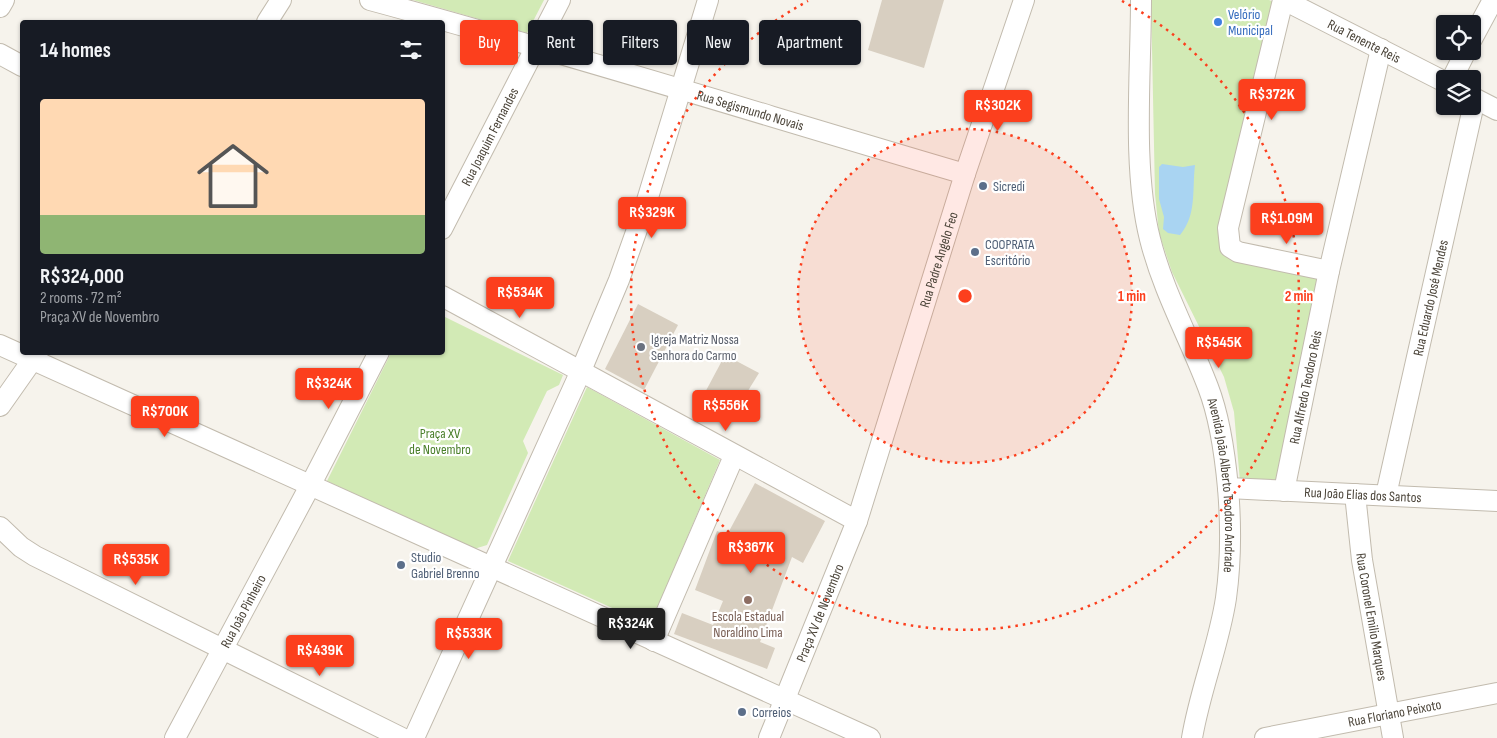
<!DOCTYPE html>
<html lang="en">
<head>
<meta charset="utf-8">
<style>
	:root { --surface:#171b24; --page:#20242c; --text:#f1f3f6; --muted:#9ea1a6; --accent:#fc3f1d }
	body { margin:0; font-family:"Sofia Sans Condensed",sans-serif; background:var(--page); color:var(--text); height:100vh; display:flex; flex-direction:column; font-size:19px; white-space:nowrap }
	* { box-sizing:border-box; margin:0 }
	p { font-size:16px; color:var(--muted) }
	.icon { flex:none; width:28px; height:28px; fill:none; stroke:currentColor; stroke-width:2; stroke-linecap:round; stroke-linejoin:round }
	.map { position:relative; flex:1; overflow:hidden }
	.drawer { position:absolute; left:20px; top:20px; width:425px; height:335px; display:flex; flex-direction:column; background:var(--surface); border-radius:5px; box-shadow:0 1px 4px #0004 }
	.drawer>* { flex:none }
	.top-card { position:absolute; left:460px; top:20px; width:475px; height:45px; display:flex; gap:10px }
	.tools { position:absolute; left:1436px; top:15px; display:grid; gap:10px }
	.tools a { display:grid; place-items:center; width:45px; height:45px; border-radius:5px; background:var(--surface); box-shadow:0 1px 4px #0004; font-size:25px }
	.price { position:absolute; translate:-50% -42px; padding:0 11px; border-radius:5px; background:var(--accent); color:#fff; font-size:16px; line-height:32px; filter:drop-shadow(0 1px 2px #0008) }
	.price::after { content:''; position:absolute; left:50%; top:30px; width:15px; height:11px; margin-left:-8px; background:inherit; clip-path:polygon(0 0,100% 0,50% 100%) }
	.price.on { background:#222; color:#fff }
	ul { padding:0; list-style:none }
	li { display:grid; align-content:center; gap:10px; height:265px; padding:0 20px }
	li span { display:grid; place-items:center; height:155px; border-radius:5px; color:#555 }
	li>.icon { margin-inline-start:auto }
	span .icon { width:90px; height:90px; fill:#fffc; stroke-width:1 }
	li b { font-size:21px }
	h2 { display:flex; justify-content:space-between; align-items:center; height:60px; padding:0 20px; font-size:21px }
	.chip { padding:0 18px; border-radius:5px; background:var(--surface); box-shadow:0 1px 4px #0004; font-size:18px; line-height:45px }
	.chip.on { background:var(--accent); color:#fff }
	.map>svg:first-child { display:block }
</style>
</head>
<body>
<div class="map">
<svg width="1497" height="738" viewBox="0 0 1497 738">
	<rect width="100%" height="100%" fill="#f6f3ec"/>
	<!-- green -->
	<g fill="#d2eab5">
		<polygon points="413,0 544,0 527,33"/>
		<polygon points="1151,0 1269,0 1274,2 1221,254 1319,276 1276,484 1240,482 1234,412 1224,377 1172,272 1159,233 1155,194"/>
		<polygon points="443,316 563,375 559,385 547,391 523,441 528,453 487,545 474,549 327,481 391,353 442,352"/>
		<polygon points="587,387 720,460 650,625 508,561"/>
	</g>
	<!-- water -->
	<path fill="#a9d4f2" d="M 1162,164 L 1183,167 L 1195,165 C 1192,190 1197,215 1180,235 L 1168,233 L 1163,229 L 1164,217 L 1159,199 L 1159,167 Z"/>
	<!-- building -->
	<g fill="#d8cfc1">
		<polygon points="882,0 944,0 924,68 868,50"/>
		<polygon points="638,304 678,325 644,390 605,369"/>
		<polygon points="725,355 759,373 733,415 701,400"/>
		<polygon points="755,483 825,521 803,563 792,557 760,642 775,648 767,669 674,634 682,613 713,625 723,601 695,590 717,531 727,535"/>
	</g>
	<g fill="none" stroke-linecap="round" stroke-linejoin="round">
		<defs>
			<g id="minor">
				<path id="s1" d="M 370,0 C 570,54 767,116 965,174"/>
				<path id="s2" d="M 1141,0 C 1141,74 1132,168 1150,239 C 1163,291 1189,337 1208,387 C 1220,418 1225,455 1228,488 C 1231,524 1231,562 1226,598 C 1219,645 1200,690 1192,738"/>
				<polyline points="1283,0 1228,228 1230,247 1238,252 1329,271"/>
				<path id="s3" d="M 1284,0 L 1445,82"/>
				<polyline points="0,7 4,0"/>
				<polyline points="267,22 281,0"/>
				<polyline points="1472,39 1493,0"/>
				<polyline points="0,54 22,66"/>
				<polyline points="1452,79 1466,51"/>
				<polyline points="1472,97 1497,110"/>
				<path id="s4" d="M 442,229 L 560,0"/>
				<polyline points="442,296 857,521"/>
				<polyline points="0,345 870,738"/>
				<polyline points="0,406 38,352"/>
				<path id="s5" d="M 1228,488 L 1497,501"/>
				<path id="s6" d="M 1284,491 L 1329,271 L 1381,49"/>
				<path id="s7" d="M 1355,494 L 1362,560 L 1393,738"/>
				<path id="s8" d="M 1386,495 L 1475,99"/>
				<polyline points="0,527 21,547 35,556 402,738"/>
				<polyline points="654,641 734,456"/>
				<path id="s9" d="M 175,738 L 311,484 L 379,352"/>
				<polyline points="414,738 580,373 619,280 645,207 708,0"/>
				<path id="s10" d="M 769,738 L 857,521 L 965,174 L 1024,0"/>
				<path id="s11" d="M 1265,738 L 1497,693"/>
			</g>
		</defs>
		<!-- minor casing -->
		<use href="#minor" stroke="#c2bbae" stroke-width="22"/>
		<!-- minor -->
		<use href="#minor" stroke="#fff" stroke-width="20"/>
	</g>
	<!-- distance rings -->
	<circle cx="965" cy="296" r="167" fill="#fc3f1d" fill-opacity=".12"/>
	<g fill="none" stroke="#fc3f1d" stroke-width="2.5" stroke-dasharray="2.5 5">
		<circle cx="965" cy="296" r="167"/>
		<path d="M1122 1A334 334 0 1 1 808 1"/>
	</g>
	<!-- markers -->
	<circle fill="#3f7fe0" stroke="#fff" stroke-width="2" cx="1218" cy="22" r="5"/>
	<g fill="#5c6f8a" stroke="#fff" stroke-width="2">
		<circle cx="983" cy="186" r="5"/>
		<circle cx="975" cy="252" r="5"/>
		<circle cx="401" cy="565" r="5"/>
		<circle cx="742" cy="712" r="5"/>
	</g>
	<circle fill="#6b7280" stroke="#fff" stroke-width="2" cx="641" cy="347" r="5"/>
	<circle fill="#8d6e63" stroke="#fff" stroke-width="2" cx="748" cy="600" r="5"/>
	<g text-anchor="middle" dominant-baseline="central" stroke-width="4.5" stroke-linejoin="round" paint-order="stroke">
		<!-- shop labels -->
		<g font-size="14" fill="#366cbe" stroke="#fff" text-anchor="start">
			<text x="1228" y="14">Velório<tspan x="1228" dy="16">Municipal</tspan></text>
		</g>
		<!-- street labels -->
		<g font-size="14" fill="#4b4439" stroke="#fff">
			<text stroke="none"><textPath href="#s3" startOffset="90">Rua Tenente Reis</textPath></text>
			<text stroke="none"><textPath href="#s1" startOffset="396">Rua Segismundo Novais</textPath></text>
			<text stroke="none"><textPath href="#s4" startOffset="104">Rua Joaquim Fernandes</textPath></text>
			<text stroke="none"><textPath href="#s10" startOffset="508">Rua Padre Angelo Feo</textPath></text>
			<text stroke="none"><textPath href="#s8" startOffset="202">Rua Eduardo José Mendes</textPath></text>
			<text stroke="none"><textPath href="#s6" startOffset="106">Rua Alfredo Teodoro Reis</textPath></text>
			<text stroke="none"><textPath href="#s2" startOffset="499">Avenida João Alberto Teodoro Andrade</textPath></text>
			<text stroke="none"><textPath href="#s5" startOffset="135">Rua João Elias dos Santos</textPath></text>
			<text stroke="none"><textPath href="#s9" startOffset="144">Rua João Pinheiro</textPath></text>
			<text stroke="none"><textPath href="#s10" startOffset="135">Praça XV de Novembro</textPath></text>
			<text stroke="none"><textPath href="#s7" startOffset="124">Rua Coronel Emilio Marques</textPath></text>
			<text stroke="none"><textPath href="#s11" startOffset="132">Rua Floriano Peixoto</textPath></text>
		</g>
		<!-- service labels -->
		<g font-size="14" fill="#4e5e75" stroke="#fff" text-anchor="start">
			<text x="993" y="186">Sicredi</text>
			<text x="985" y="244">COOPRATA<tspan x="985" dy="16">Escritório</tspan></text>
			<text x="411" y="557">Studio<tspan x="411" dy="16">Gabriel Brenno</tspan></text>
			<text x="752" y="712">Correios</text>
		</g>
		<!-- worship labels -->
		<g font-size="14" fill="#5b616d" stroke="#fff" text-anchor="start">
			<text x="651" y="339">Igreja Matriz Nossa<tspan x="651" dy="16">Senhora do Carmo</tspan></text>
		</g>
		<!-- park labels -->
		<g font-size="14" fill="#4a7f2a" stroke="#fff">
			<text x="440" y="433">Praça XV<tspan x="440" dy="16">de Novembro</tspan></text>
		</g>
		<!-- education labels -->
		<g font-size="14" fill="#785e54" stroke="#fff">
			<text x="748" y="616">Escola Estadual<tspan x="748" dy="16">Noraldino Lima</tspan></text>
		</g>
	</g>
	<circle cx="965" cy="296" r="8" fill="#fc3f1d" stroke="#fff" stroke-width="2.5"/>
	<g font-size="15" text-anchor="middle" font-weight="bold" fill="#fc3f1d" stroke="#fff" stroke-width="4.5" stroke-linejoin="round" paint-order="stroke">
		<text x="1132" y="301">1 min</text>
		<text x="1299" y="301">2 min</text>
	</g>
</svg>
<div class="tools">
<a><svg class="icon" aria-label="locate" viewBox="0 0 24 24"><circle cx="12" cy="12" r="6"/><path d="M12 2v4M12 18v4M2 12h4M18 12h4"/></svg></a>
<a><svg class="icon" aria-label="layers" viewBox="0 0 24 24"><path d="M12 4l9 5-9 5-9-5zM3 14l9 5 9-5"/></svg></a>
</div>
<b class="price" style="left:1272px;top:121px">R$372K</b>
<b class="price" style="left:998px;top:132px">R$302K</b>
<b class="price" style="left:652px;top:239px">R$329K</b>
<b class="price" style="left:1287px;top:245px">R$1.09M</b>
<b class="price" style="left:520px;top:319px">R$534K</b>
<b class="price" style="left:1219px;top:369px">R$545K</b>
<b class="price" style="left:329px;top:410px">R$324K</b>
<b class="price" style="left:726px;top:432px">R$556K</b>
<b class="price" style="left:165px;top:438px">R$700K</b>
<b class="price" style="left:751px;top:574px">R$367K</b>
<b class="price" style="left:136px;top:586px">R$535K</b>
<b class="price on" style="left:631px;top:650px">R$324K</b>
<b class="price" style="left:469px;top:660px">R$533K</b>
<b class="price" style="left:320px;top:677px">R$439K</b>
<div class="top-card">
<a class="chip on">Buy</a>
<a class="chip">Rent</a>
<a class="chip">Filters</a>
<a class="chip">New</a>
<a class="chip">Apartment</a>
</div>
<section class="drawer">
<h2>14 homes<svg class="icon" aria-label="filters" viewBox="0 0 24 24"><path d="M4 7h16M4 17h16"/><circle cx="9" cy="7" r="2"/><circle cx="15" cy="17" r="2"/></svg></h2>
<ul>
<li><span style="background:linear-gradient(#ffd9b3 75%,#8fb573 0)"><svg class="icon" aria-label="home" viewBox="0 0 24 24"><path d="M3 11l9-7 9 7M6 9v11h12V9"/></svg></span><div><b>R$324,000</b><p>2 rooms · 72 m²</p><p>Praça XV de Novembro</p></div></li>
</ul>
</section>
</div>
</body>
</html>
